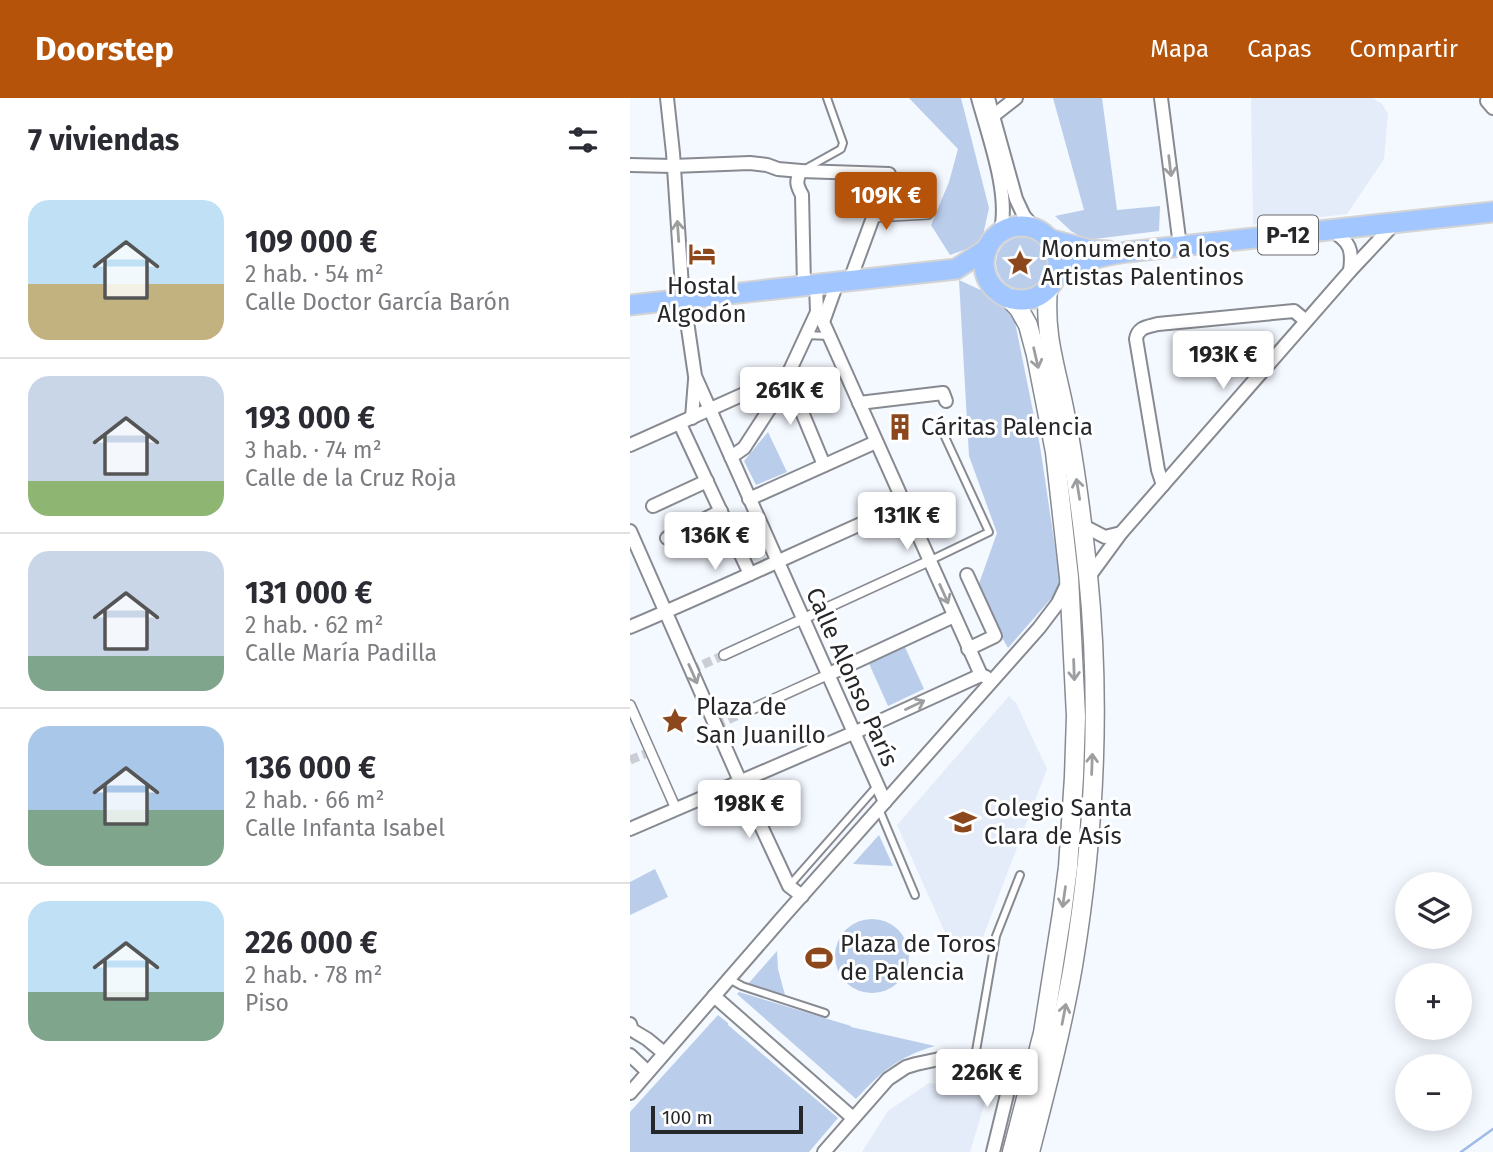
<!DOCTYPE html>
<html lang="es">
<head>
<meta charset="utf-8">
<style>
	:root { --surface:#fff; --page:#f7f7f7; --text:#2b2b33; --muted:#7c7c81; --line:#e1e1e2; --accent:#b45309 }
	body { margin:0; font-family:"Fira Sans",sans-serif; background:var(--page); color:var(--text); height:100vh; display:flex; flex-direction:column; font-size:26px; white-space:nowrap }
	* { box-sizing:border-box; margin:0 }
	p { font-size:23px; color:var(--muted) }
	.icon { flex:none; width:38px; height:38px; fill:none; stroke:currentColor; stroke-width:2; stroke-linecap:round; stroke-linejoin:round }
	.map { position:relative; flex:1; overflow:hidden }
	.sheet { display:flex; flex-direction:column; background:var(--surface); width:630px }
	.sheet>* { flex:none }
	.buttons { position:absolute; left:765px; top:774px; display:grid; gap:14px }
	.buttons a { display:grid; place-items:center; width:77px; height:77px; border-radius:50%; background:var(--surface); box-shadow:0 4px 18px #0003; font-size:35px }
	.scale { position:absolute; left:21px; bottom:18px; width:152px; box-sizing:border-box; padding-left:7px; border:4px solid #26272a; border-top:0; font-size:19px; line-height:24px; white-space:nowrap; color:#26272a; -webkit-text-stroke:5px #fff; paint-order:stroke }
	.price { position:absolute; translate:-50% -60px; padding:0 16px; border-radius:7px; background:#fff; color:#222; font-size:23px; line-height:46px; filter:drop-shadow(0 2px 4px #0008) }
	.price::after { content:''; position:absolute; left:50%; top:42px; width:21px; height:16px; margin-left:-10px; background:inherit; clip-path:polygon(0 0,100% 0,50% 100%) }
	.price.on { background:var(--accent); color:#fff }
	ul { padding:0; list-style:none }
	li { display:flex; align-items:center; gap:21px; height:175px; padding:0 28px }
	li+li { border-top:2px solid var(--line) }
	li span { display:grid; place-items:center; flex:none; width:196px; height:140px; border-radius:21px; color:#555 }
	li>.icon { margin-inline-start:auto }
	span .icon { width:84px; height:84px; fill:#fffc; stroke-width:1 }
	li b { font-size:30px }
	h2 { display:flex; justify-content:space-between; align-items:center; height:84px; padding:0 28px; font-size:30px }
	header { display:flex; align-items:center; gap:42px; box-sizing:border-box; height:98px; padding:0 35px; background:var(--accent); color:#fff }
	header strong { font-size:33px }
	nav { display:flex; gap:38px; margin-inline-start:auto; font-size:24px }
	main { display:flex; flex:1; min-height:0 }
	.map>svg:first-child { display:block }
</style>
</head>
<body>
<header>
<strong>Doorstep</strong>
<nav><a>Mapa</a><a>Capas</a><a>Compartir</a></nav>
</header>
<main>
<section class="sheet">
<h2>7 viviendas<svg class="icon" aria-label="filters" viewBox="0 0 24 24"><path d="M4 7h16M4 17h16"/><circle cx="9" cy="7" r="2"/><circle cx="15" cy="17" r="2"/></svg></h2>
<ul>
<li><span style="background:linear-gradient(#bfe0f5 60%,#c2b280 0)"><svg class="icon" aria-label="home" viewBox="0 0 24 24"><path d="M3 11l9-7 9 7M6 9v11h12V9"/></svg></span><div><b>109 000 €</b><p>2 hab. · 54 m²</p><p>Calle Doctor García Barón</p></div></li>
<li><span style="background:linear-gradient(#c9d6e8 75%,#8fb573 0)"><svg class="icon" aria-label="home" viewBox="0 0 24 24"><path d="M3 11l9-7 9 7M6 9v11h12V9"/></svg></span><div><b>193 000 €</b><p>3 hab. · 74 m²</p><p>Calle de la Cruz Roja</p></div></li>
<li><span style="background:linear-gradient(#c9d6e8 75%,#7fa58c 0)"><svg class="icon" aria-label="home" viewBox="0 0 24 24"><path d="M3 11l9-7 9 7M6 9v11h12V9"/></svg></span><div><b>131 000 €</b><p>2 hab. · 62 m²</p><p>Calle María Padilla</p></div></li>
<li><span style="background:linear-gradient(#a9c7e8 60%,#7fa58c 0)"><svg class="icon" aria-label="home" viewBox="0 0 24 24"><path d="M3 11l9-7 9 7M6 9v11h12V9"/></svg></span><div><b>136 000 €</b><p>2 hab. · 66 m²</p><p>Calle Infanta Isabel</p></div></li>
<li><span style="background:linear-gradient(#bfe0f5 65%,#7fa58c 0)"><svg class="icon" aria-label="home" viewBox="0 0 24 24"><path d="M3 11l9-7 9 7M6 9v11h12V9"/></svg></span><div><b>226 000 €</b><p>2 hab. · 78 m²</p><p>Piso</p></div></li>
</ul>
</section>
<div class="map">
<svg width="863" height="1054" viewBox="0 0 863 1054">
	<rect width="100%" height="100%" fill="#f4f8ff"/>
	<!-- built -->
	<g fill="#e4ecf9">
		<polygon points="621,0 743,0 752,6 758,16 754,61 717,116 623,127"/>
		<polygon points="379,598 386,605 417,671 347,855 333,851 329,845 321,848 267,727"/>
		<polygon points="299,985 358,994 340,1054 232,1054 258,1013"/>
	</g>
	<!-- green -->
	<g fill="#bacdeb">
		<polygon points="279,0 331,0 359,110 351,146 320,157 301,127 319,84 328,51"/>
		<polygon points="423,0 472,0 487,112 530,108 529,133 456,142 441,133 425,118 454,112"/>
		<circle cx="392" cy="165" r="26"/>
		<polygon points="329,182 368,200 385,224 410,348 431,489 378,550 346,494 367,435 339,358"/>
		<polygon points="138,334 157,374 126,387 114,363"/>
		<polygon points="274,547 294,591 258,608 237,561"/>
		<polygon points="249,737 263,768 223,766"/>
		<polygon points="25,771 38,799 0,817 0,784"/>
		<circle cx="242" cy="858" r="37"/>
		<polygon points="147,853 148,871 155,897 118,886"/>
		<path d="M 109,894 L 221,928 L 221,929 L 305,948 C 268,959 252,973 226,1001 L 107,896 Z"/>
		<polygon points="88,917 98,925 98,927 208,1020 179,1054 0,1054 0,1014"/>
	</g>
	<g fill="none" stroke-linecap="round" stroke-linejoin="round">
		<!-- stream -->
		<polyline stroke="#9ebae8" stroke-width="2.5" points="831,1054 863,1031"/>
		<!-- pedestrian-tunnel -->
		<g stroke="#cbced4" stroke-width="9" stroke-dasharray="9 4.5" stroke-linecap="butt">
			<polyline points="61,572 94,557"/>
			<polyline points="86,627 120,612"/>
			<polyline points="0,662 15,656"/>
		</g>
		<defs>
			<g id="service">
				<polyline points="175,71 211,51 213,45 197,0"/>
				<polyline points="176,237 199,238"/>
				<polyline points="301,462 359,434 309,326"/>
				<polyline points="249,711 285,797"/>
				<polyline points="159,788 248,687"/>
				<polyline points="99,881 112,888 195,915"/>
				<polyline points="346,967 346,953 366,838 390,777"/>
			</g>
			<g id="pedestrian">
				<polyline points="244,119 298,116"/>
				<polyline points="94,557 299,463"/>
				<polyline points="0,607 46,711"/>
				<polyline points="120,612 197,577"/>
			</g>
			<g id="minor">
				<polyline points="37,0 43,55 52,189 65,278 255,704"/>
				<path d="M 348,0 C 358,37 381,98 370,135"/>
				<polyline points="358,0 386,101 394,118 405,131"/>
				<polyline points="531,0 550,148"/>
				<polyline points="857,3 863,10"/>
				<polyline points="363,18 386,0"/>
				<polyline points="0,67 43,68 120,65 137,67 148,71 171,73 259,76 220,182"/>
				<path d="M 171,73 C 165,83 167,88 172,97 L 174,188"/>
				<path d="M 701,132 C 720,144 723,151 720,173"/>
				<polyline points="207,185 193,224 351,577"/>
				<polyline points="157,278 194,367"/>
				<polyline points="229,305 313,295 316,303"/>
				<polyline points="62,320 65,282"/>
				<polyline points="50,326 120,476"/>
				<polyline points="0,347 114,296 122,295 140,310"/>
				<polyline points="101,359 114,350 140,310 161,270 187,214 186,187"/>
				<path d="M 533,387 L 528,372 L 506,241 C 508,229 517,229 528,226 L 664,213 L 676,223"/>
				<polyline points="119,401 246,344"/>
				<polyline points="23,408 77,383"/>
				<polyline points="452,427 475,439 491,435"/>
				<polyline points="0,433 110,683 159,788 172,798"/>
				<polyline points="37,440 91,413"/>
				<polyline points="337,477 365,538 338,551"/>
				<polyline points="458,480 491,435 720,173 765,125"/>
				<path d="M 0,529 C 92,490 182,447 274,407"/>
				<polyline points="197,577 324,518"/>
				<polyline points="0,731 237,629 340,582 351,577 356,579"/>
				<polyline points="84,898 223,1020"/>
				<polyline points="0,926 2,932 17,941 34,955"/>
				<polyline points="0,957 18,974"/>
				<polyline points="0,995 152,820 409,530 428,505 437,486"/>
				<polyline points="194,1054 258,981 276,969 286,966 314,960 401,980"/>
				<polyline points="363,1054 382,976"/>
			</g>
			<g id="secondary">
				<polyline points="378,199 389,211 398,227 406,257 425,354 439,479 446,618 444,679 438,769 432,815 413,935 382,1054"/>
				<path d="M 400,1054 C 416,992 432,931 443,868 C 464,741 471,605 458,477 C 452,421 445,365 434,310 C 425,266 414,236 418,190"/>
			</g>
			<g id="trunk">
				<circle cx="391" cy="165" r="37"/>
				<polyline points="419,141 460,152 478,153"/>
				<path d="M 425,178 C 448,163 471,158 497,154 L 863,114"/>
				<polyline points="0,207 326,171 357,151"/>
			</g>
		</defs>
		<!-- service casing -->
		<use href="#service" stroke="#878a90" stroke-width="10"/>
		<!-- pedestrian casing -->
		<use href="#pedestrian" stroke="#878a90" stroke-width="12"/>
		<!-- minor casing -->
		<use href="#minor" stroke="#878a90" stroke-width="16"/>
		<!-- secondary casing -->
		<use href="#secondary" stroke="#878a90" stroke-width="21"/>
		<!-- trunk casing -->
		<use href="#trunk" stroke="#d4d4d4" stroke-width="23"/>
		<!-- service -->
		<use href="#service" stroke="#fff" stroke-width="6"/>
		<!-- pedestrian -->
		<use href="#pedestrian" stroke="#fff" stroke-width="9"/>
		<!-- minor -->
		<use href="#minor" stroke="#fff" stroke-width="12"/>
		<!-- secondary -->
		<use href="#secondary" stroke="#fff" stroke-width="18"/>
		<!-- trunk -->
		<use href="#trunk" stroke="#a2c6ff" stroke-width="19"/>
	</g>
	<!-- one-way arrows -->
	<defs><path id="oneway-shaft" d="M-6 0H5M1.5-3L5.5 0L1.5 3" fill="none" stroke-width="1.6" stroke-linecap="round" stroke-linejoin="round" transform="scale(1.75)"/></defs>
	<g stroke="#9d9e9f">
		<use href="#oneway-shaft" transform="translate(540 68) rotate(83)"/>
		<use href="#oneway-shaft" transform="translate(48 133) rotate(-94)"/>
		<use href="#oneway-shaft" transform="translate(406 260) rotate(77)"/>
		<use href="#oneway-shaft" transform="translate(448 391) rotate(-99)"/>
		<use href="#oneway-shaft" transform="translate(314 496) rotate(66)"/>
		<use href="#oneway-shaft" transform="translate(444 572) rotate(88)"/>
		<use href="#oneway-shaft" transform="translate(63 576) rotate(66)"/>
		<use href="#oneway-shaft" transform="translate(285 607) rotate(-25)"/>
		<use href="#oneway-shaft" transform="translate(462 666) rotate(-88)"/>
		<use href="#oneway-shaft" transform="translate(434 799) rotate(98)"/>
		<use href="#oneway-shaft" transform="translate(434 916) rotate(-79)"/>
	</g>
	<!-- icons -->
	<defs>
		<symbol id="hotel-bare" viewBox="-9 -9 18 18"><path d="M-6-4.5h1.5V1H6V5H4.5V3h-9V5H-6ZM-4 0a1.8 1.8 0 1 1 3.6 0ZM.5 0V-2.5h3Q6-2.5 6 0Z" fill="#8c481c" stroke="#fff" stroke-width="2.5" paint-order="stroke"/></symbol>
		<symbol id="sight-bare" viewBox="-9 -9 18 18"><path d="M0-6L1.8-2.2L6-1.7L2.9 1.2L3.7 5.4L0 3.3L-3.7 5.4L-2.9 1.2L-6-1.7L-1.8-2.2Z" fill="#8c481c" stroke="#fff" stroke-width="2.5" paint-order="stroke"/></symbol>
		<symbol id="building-bare" viewBox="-9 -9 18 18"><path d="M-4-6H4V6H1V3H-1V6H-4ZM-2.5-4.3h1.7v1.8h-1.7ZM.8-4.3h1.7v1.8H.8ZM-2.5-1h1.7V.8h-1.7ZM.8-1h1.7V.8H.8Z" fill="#8c481c" stroke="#fff" stroke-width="2.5" paint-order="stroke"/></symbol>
		<symbol id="school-bare" viewBox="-9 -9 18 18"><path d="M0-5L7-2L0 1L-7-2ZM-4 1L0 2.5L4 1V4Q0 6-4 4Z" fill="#8c481c" stroke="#fff" stroke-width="2.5" paint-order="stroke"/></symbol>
		<symbol id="stadium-bare" viewBox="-9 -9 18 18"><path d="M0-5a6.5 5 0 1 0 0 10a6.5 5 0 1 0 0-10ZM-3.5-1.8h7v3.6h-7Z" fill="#8c481c" stroke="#fff" stroke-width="2.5" paint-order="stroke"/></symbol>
	</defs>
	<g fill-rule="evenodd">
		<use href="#hotel-bare" x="53" y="137" width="38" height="38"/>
		<use href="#sight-bare" x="371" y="146" width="38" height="38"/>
		<use href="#building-bare" x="251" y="310" width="38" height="38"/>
		<use href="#sight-bare" x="26" y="604" width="38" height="38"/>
		<use href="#school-bare" x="314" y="705" width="38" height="38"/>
		<use href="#stadium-bare" x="170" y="841" width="38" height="38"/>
	</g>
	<g text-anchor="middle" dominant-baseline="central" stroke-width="6" stroke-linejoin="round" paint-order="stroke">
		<!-- shield labels -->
		<rect fill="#fff" stroke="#67686a" stroke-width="2" x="628" y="117.5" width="60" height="39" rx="5"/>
		<g font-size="23" font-weight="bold" fill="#26272a">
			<text x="658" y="137">P-12</text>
		</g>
		<!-- poi labels -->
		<g font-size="24" fill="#26272a" stroke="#fff" text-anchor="start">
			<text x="411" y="151">Monumento a los<tspan x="411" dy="28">Artistas Palentinos</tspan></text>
			<text x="72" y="188" text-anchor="middle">Hostal<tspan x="72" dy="28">Algodón</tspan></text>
			<text x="291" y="329">Cáritas Palencia</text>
			<text x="66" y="609">Plaza de<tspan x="66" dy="28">San Juanillo</tspan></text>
			<text x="354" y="710">Colegio Santa<tspan x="354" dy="28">Clara de Asís</tspan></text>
			<text x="210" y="846">Plaza de Toros<tspan x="210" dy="28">de Palencia</tspan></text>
		</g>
		<!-- street labels -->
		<g font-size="24" fill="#26272a" stroke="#fff">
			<text transform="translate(222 579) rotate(66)">Calle Alonso París</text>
		</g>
	</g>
</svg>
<div class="buttons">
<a><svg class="icon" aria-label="layers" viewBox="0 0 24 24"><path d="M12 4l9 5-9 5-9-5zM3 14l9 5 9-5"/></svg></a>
<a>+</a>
<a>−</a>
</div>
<div class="scale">100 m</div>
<b class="price on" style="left:256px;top:134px">109K €</b>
<b class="price" style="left:593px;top:293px">193K €</b>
<b class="price" style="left:160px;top:329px">261K €</b>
<b class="price" style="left:277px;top:454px">131K €</b>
<b class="price" style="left:85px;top:474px">136K €</b>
<b class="price" style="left:119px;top:742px">198K €</b>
<b class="price" style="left:357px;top:1011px">226K €</b>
</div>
</main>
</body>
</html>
